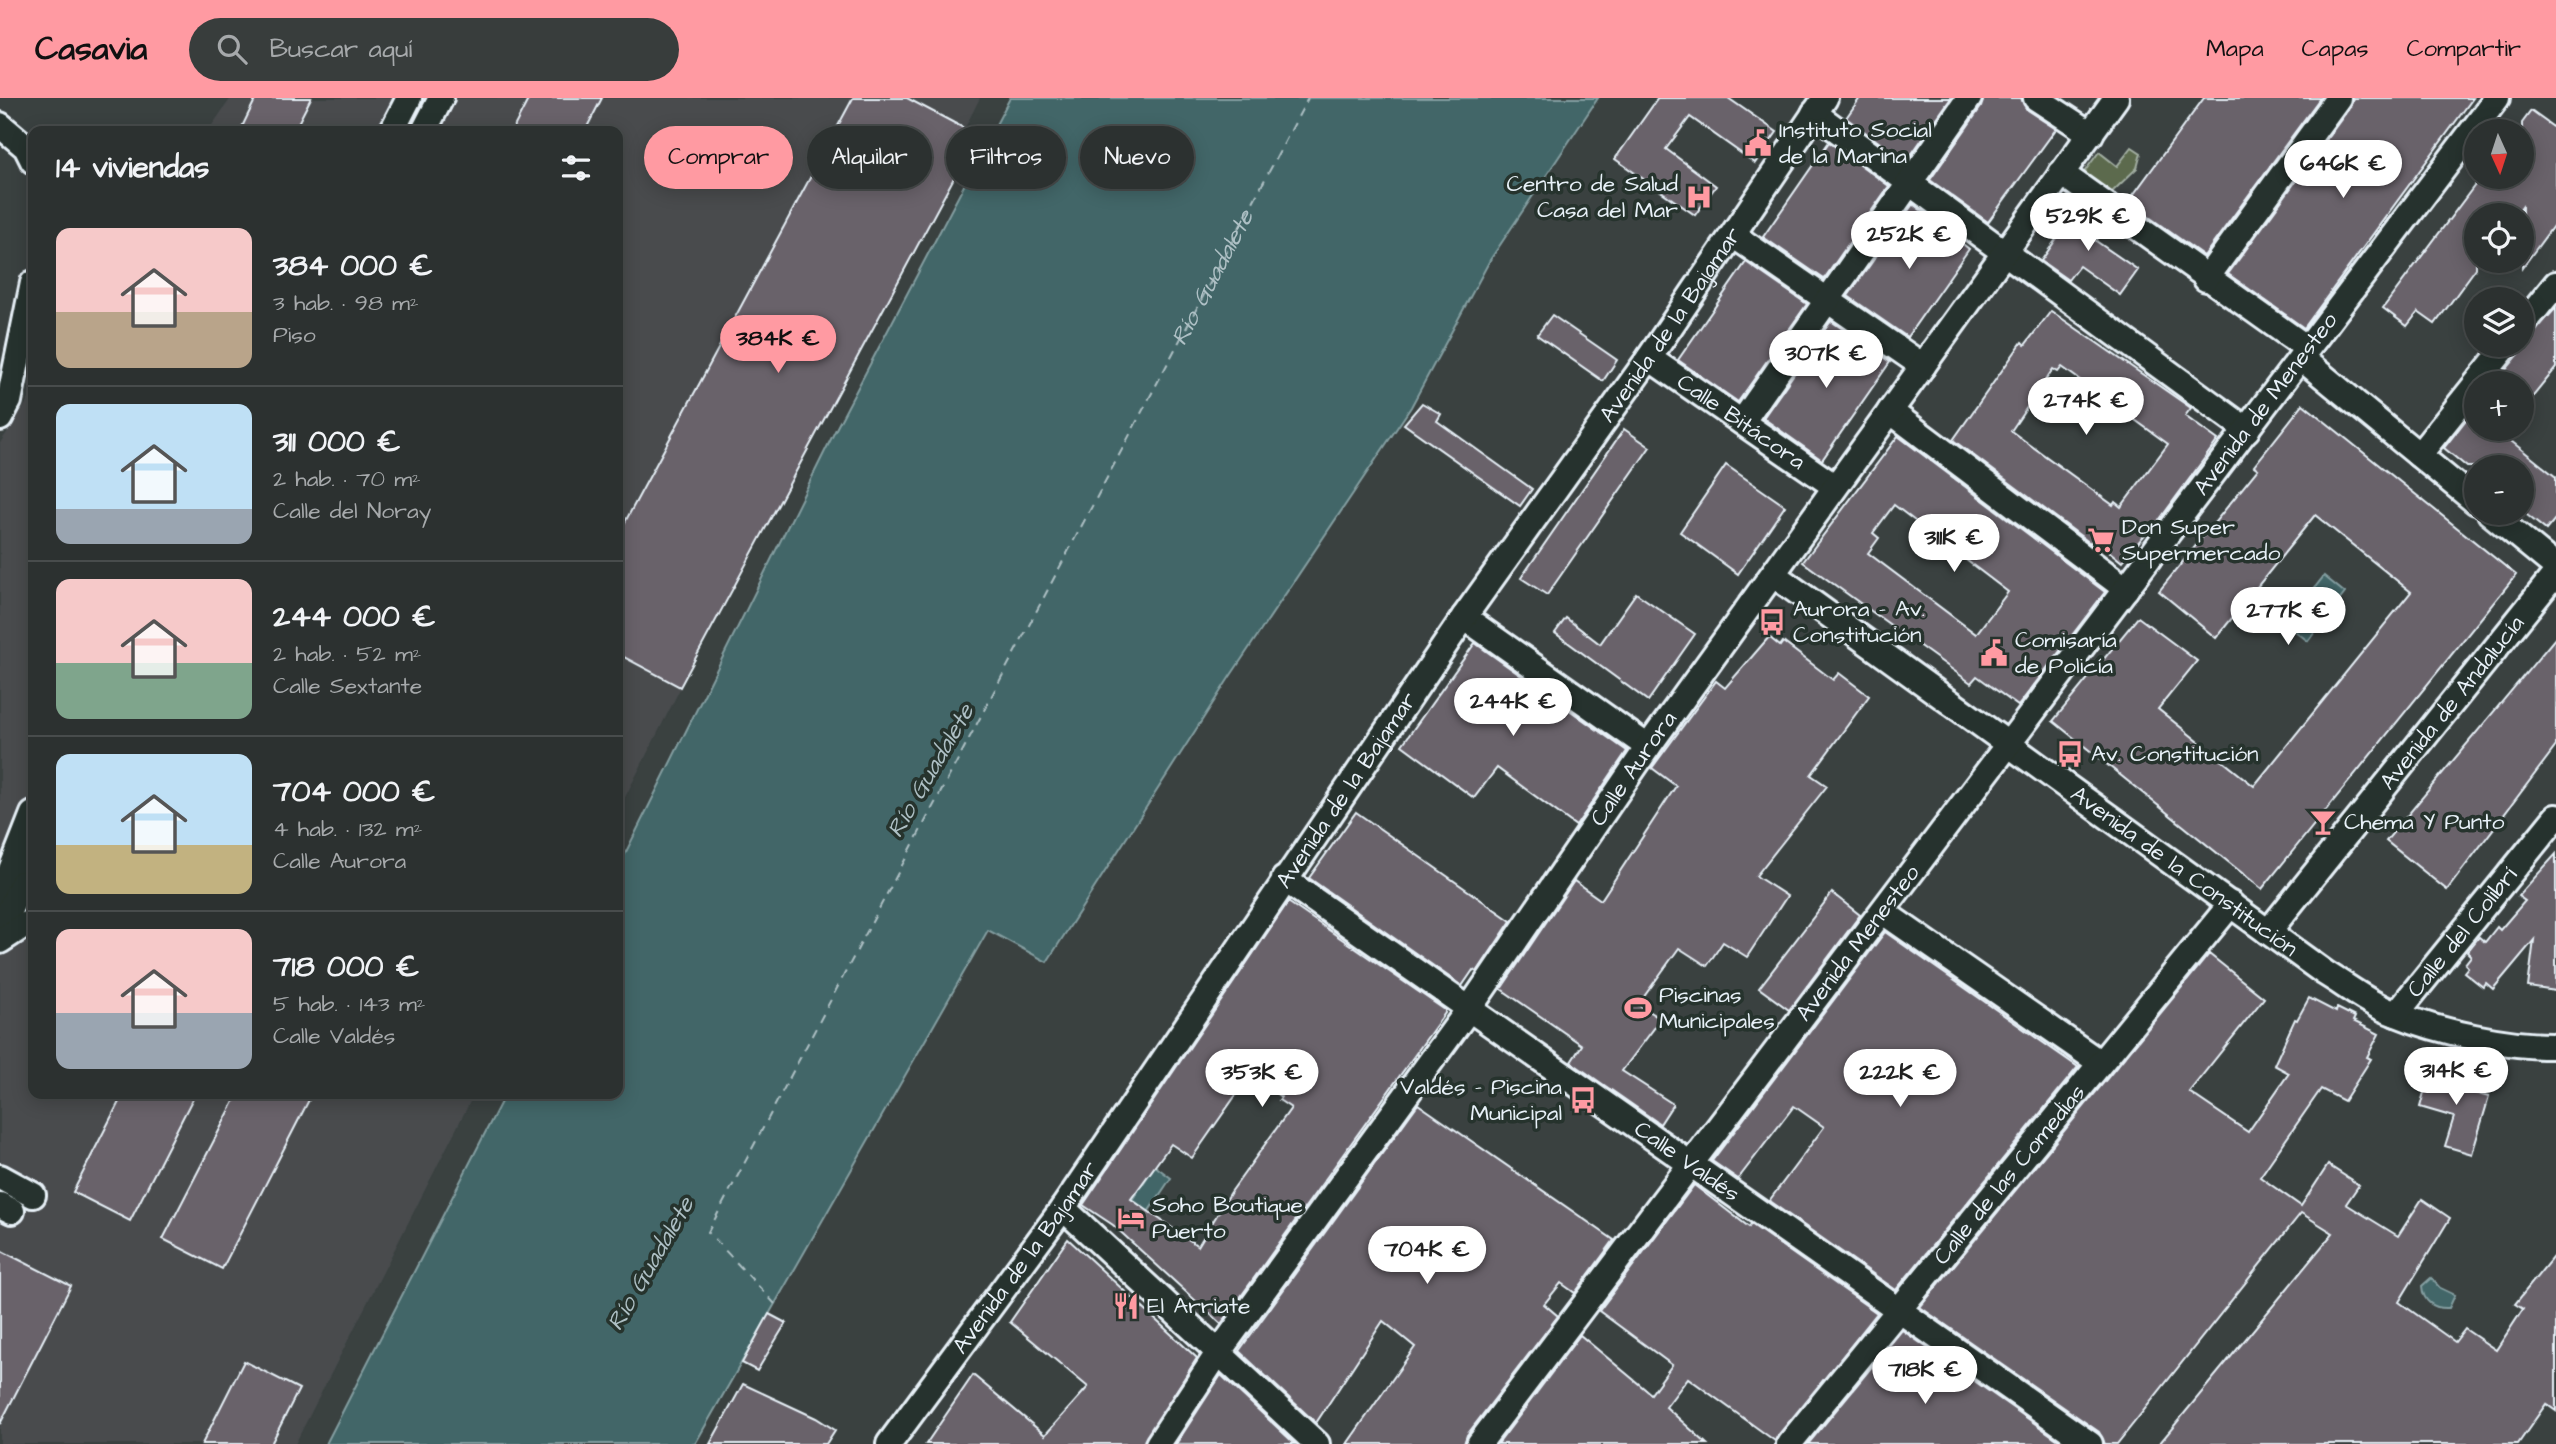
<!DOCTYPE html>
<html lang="es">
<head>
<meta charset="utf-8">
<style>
	:root { --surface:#2c3130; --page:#383d3c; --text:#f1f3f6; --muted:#a6a9ab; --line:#484c4c; --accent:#ff9aa2 }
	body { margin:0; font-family:"Architects Daughter",sans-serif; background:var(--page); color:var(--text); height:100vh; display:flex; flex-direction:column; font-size:26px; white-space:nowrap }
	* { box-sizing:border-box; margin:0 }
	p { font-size:23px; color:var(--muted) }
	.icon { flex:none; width:38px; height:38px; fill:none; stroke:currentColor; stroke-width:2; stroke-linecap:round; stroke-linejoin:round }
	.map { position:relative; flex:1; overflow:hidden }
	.sheet { position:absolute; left:28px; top:28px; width:595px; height:973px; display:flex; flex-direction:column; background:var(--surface); border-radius:14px; box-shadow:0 4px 18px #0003,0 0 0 2px var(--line) }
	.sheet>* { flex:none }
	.guide { position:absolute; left:644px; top:28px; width:665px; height:63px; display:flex; gap:14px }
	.needle { width:46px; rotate:177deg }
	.fabs { position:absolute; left:2464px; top:21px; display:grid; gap:14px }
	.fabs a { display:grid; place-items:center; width:70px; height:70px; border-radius:50%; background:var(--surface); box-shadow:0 4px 18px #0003,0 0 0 2px var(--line); font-size:35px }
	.price { position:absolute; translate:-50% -60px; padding:0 16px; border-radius:24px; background:#fff; color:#222; font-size:23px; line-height:46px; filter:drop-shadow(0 2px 4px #0008) }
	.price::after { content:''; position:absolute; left:50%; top:42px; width:21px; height:16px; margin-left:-10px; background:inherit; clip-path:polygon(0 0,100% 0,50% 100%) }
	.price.active { background:var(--accent); color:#111 }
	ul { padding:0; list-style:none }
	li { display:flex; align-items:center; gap:21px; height:175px; padding:0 28px }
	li+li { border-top:2px solid var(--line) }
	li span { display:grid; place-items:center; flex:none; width:196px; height:140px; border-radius:14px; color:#555 }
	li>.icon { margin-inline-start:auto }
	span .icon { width:84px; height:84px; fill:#fffc; stroke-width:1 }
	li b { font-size:30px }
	h2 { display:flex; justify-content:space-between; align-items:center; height:84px; padding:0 28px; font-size:30px }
	.pill { padding:0 24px; border-radius:32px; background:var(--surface); box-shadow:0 4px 18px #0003,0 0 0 2px var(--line); font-size:24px; line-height:63px }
	.pill.active { background:var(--accent); color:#111 }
	header { display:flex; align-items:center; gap:42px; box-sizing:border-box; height:98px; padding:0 35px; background:var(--accent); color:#111 }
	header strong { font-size:33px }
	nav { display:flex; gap:38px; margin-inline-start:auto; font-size:24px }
	.search { width:490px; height:63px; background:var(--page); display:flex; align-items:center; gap:18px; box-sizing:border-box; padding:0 24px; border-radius:38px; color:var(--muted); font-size:26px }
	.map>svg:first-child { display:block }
</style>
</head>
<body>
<header>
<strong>Casavia</strong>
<div class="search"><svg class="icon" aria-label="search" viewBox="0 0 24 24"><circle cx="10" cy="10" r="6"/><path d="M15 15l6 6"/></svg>Buscar aquí</div>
<nav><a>Mapa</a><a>Capas</a><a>Compartir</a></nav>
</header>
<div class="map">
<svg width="2556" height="1346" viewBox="0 0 2556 1346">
	<rect width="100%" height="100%" fill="#3a4140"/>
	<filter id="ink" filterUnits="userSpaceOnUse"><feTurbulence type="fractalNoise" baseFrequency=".0143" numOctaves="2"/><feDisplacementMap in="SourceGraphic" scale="14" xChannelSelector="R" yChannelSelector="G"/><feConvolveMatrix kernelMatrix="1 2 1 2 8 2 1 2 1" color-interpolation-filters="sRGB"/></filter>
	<g filter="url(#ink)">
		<!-- built -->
		<g fill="#484b4d">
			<polygon points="231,0 980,0 618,713 618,33 208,33"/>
			<polygon points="33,295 33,996 474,996 295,1346 0,1346 0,345"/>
		</g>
		<!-- green -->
		<polygon fill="#5c6b4d" stroke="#a2aea2" stroke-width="2" points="2132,49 2141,55 2137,70 2110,96 2082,77 2099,54 2117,68"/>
		<!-- water -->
		<g fill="#426667" stroke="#849ea1" stroke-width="2">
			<polygon points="1010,0 1598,0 1490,162 1411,309 1229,580 1047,864 988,832 695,1346 326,1346 505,996 618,996 618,770 836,331"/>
			<polygon points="2324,478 2345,495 2308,543 2286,526"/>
			<polygon points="1155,1068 1171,1080 1148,1114 1132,1102"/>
			<path d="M 2431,1180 L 2440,1190 L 2455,1197 L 2449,1210 C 2434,1211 2423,1204 2422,1188 Z"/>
		</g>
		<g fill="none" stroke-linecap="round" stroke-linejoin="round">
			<!-- ferry -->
			<path stroke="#aec0c5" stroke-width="2" stroke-dasharray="9 7" stroke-linecap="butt" id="s1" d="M 775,1206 L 708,1134 L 1308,0"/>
		</g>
		<!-- building -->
		<g fill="#69626b" stroke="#e8f1f8" stroke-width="2" fill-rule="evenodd">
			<polygon points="256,0 311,0 294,33 240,33"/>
			<polygon points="529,0 602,0 585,33 512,33"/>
			<polygon points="853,0 907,0 977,37 680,589 618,556 618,437"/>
			<polygon points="1658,0 1728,0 1777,34 1755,65 1690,19 1666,51 1716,88 1695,117 1615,61"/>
			<polygon points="1860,0 1951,0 1906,64 1846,20"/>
			<polygon points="1984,0 2021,0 2027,12 2056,31 1988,124 1930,82 1981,9"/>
			<polygon points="2204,0 2320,0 2204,158 2128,104"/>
			<polygon points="2353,0 2473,0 2304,230 2228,176 2350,9"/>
			<polygon points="2531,13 2556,31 2556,124 2522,170 2522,109 2516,117 2476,117 2476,170 2435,226 2418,214 2407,228 2383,210 2481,79 2522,79 2522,25"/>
			<polygon points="1829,44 1889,88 1824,181 1763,139"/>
			<polygon points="1913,106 1969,151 1907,239 1848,198"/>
			<polygon points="2080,107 2108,126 2096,143 2138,172 2120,197 2079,168 2068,182 2041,163"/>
			<polygon points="1746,164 1807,206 1738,304 1678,262"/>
			<polygon points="2556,210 2556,270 2522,312 2522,285 2495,285 2519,256 2522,247"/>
			<path d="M 2051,213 L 2191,310 L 2185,318 L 2218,342 L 2149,436 L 2147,434 L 2122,464 L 2093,440 L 2090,445 L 1953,342 L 2022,244 L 2025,247 ZM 2062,269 L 2168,346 L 2121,409 L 2115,404 L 2113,407 L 2011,333 L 2053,271 L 2058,274 Z"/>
			<polygon points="1552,217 1617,262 1603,283 1537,237"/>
			<polygon points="1831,223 1890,264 1822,362 1763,320"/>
			<polygon points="1422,305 1441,316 1437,323 1532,391 1520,408 1404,326"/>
			<polygon points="2303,306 2516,477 2262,791 2053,623 2138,519 2197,563 2158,611 2254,688 2411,494 2315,417 2216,540 2159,493 2258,371 2254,368"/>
			<polygon points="2476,309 2476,331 2496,331 2556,379 2556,420 2546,432 2522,413 2522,369 2467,369 2444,350"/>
			<polygon points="1624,331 1650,349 1547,497 1521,480"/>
			<path d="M 1898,338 L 2105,494 L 2018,608 L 1977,578 L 1971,585 L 1803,464 ZM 1894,407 L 2008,494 L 1976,536 L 1868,455 L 1879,440 L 1873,435 Z"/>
			<polygon points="1726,367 1785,408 1738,476 1680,434"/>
			<polygon points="1636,495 1695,536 1648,603 1555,535 1566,520 1600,546"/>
			<polygon points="1769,539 1780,548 1783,544 1833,582 1839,575 1869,598 1811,677 1827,688 1756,778 1787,798 1747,859 1723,844 1707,868 1679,850 1638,907 1661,921 1622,973 1673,1006 1660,1026 1571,964 1582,947 1501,891 1574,783 1601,802 1676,688 1652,670 1716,583 1725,590"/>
			<polygon points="2556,539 2556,648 2447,792 2386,743"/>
			<polygon points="1475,545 1627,653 1576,728 1497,670 1474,700 1402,647"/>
			<polygon points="1356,714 1511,823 1477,874 1473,872 1462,888 1309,780"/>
			<polygon points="2556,756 2556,893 2528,889 2534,842 2493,891 2486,885 2483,889 2464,874 2468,869 2465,866 2471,858 2467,854 2479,839 2485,844 2497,829 2500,832 2525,803 2518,798"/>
			<polygon points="1832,795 1860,817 1789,912 1759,890"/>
			<path d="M 1288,804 L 1445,912 L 1445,915 L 1221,1226 L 1113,1127 L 1083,1107 ZM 1250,977 L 1281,999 L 1279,1002 L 1291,1010 L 1231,1094 L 1198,1148 L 1131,1101 L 1171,1046 L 1192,1060 Z"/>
			<polygon points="1885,834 2078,969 1896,1192 1769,1103 1824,1029 1794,1008 1738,1081 1712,1063"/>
			<polygon points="2209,856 2264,900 2189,994 2248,1034 2289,975 2274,967 2295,921 2297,922 2309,900 2336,914 2337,910 2355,919 2353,923 2379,936 2367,959 2371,961 2344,1003 2321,991 2260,1079 2301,1108 2328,1067 2359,1087 2346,1106 2398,1138 2422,1101 2450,1120 2399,1204 2455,1244 2465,1231 2496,1252 2523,1211 2515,1206 2556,1155 2556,1313 2546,1306 2518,1346 2159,1346 2333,1135 2301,1115 2117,1346 2105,1346 2099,1334 1920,1209"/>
			<polygon points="2431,969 2471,980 2467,993 2489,999 2472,1056 2445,1048 2454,1019 2420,1009"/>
			<polygon points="123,996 195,996 130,1123 73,1094"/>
			<polygon points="238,996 312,996 222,1171 163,1141"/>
			<polygon points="1418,1006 1614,1142 1575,1195 1561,1185 1544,1206 1558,1218 1467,1337 1464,1346 1347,1346 1415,1249 1383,1223 1316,1325 1239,1253"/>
			<polygon points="1694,1087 1749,1129 1751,1126 1877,1215 1775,1343 1688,1280 1666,1309 1707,1346 1498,1346 1580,1237 1651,1296 1672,1267 1599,1213"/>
			<polygon points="1068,1141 1197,1260 1143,1346 926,1346 973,1277 1045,1337 1088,1289 1010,1224"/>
			<polygon points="0,1152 71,1188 0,1326"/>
			<polygon points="769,1216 786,1225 757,1273 742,1265"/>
			<polygon points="1902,1232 2064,1346 1808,1346"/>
			<polygon points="244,1263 299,1291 271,1346 202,1346"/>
			<polygon points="1221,1277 1295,1346 1176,1346"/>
			<polygon points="743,1286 816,1320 835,1332 826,1346 710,1346"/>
		</g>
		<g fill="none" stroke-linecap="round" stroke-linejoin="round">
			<defs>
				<g id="minor">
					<polyline points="2036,0 2091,36"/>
					<polyline points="1814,15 2247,332"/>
					<polyline points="0,27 26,49 33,63"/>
					<polyline points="392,33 409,0"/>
					<polyline points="424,33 441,0"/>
					<polyline points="2061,75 2307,250"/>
					<polyline points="1733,137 1923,268"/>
					<polyline points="2206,181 2338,0"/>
					<polyline points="2522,228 2556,186"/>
					<path id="s2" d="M 1649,260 L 1834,388"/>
					<polyline points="2301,260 2476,404"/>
					<polyline points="1890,313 2126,491"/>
					<polyline points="0,320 9,303 33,185"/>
					<polyline points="1742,324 1969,0"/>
					<polyline points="2419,357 2507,247"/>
					<polyline points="2490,415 2556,469"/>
					<path id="s3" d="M 1774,477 L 2325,875 C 2348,889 2371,907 2396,916 C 2439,934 2509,949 2556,948"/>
					<polyline points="1464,519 1648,649"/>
					<path id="s4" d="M 1284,781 L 2090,1346"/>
					<polyline points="0,800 33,716"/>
					<polyline points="1883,814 2099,964"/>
					<polyline points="0,832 22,785"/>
					<path id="s5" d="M 2268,834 L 2556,475"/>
					<polyline points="0,843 26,826 33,827"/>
					<path id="s6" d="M 2396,916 L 2556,719"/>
					<polyline points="0,1079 33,1097"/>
					<polyline points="0,1107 12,1113"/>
					<polyline points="1063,1110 1317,1346"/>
					<path id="s7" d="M 889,1346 L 1063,1110 L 1464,519 L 1649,260 L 1825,0"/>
					<path id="s8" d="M 1158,1346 L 1218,1255 L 1469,911 L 1648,649 L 2116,0"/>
					<path id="s9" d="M 1479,1346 L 2497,0"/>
					<path id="s10" d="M 1789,1346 L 2231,806"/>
				</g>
			</defs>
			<!-- minor casing -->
			<use href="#minor" stroke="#e8f1f8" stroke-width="30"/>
			<!-- minor -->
			<use href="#minor" stroke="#26332d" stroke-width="24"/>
		</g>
	</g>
	<!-- icons -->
	<defs>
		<symbol id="civic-bare" viewBox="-9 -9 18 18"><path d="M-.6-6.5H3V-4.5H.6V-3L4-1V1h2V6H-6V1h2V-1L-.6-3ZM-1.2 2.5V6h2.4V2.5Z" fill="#ff9aa2" stroke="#26332d" stroke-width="2.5" paint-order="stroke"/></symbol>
		<symbol id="hospital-bare" viewBox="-9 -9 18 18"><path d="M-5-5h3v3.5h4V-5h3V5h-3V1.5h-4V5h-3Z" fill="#ff9aa2" stroke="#26332d" stroke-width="2.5" paint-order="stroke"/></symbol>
		<symbol id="supermarket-bare" viewBox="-9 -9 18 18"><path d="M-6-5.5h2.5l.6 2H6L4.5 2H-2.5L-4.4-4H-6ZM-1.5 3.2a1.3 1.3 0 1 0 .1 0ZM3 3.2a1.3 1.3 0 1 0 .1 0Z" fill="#ff9aa2" stroke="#26332d" stroke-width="2.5" paint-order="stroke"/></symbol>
		<symbol id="bus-bare" viewBox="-9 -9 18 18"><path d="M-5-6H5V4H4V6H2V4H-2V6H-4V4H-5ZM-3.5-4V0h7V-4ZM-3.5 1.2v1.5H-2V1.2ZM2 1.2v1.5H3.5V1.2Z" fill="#ff9aa2" stroke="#26332d" stroke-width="2.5" paint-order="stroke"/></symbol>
		<symbol id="bar-bare" viewBox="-9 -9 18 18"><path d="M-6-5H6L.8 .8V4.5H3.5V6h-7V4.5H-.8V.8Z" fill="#ff9aa2" stroke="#26332d" stroke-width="2.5" paint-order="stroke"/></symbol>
		<symbol id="stadium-bare" viewBox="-9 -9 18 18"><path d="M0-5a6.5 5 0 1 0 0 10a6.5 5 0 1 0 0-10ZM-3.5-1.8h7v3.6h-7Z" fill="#ff9aa2" stroke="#26332d" stroke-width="2.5" paint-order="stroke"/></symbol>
		<symbol id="hotel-bare" viewBox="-9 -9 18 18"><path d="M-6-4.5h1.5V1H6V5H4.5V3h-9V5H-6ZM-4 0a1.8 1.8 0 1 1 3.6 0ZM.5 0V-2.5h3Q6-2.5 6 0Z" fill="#ff9aa2" stroke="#26332d" stroke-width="2.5" paint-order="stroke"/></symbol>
		<symbol id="restaurant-bare" viewBox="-9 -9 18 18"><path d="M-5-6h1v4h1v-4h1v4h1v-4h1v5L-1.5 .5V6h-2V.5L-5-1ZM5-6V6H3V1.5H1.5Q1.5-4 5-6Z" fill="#ff9aa2" stroke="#26332d" stroke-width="2.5" paint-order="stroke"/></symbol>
	</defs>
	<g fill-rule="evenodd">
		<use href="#civic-bare" x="1739" y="26" width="38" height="38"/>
		<use href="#hospital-bare" x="1680" y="80" width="38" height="38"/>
		<use href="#supermarket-bare" x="2082" y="423" width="38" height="38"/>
		<use href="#bus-bare" x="1753" y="505" width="38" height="38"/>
		<use href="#civic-bare" x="1975" y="536" width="38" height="38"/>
		<use href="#bus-bare" x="2051" y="637" width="38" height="38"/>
		<use href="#bar-bare" x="2304" y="705" width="38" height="38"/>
		<use href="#stadium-bare" x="1619" y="891" width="38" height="38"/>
		<use href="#bus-bare" x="1564" y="983" width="38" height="38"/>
		<use href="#hotel-bare" x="1112" y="1101" width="38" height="38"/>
		<use href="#restaurant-bare" x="1107" y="1189" width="38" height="38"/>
	</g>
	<g text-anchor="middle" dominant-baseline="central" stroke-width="7" stroke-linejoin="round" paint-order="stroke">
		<!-- poi labels -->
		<g font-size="23" fill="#e8f1f8" stroke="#26332d" text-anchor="start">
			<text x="1779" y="32">Instituto Social<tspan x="1779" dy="26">de la Marina</tspan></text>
			<text x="1678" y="86" text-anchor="end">Centro de Salud<tspan x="1678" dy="26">Casa del Mar</tspan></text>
			<text x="2122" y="429">Don Super<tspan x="2122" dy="26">Supermercado</tspan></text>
			<text x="1793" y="511">Aurora - Av.<tspan x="1793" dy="26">Constitución</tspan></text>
			<text x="2015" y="542">Comisaría<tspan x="2015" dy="26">de Policía</tspan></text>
			<text x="2091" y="656">Av. Constitución</text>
			<text x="2344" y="724">Chema Y Punto</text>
			<text x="1659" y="897">Piscinas<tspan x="1659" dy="26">Municipales</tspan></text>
			<text x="1562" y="989" text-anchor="end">Valdés - Piscina<tspan x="1562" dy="26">Municipal</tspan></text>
			<text x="1152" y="1107">Soho Boutique<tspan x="1152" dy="26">Puerto</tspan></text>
			<text x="1147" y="1208">El Arriate</text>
		</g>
		<!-- street labels -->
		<g font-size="23" fill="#e8f1f8" stroke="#26332d">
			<text stroke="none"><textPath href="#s7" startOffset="1365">Avenida de la Bajamar</textPath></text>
			<text stroke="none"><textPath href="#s9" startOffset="1304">Avenida de Menesteo</textPath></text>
			<text stroke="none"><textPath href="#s2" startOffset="112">Calle Bitácora</textPath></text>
			<text stroke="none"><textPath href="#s5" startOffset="294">Avenida de Andalucía</textPath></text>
			<text stroke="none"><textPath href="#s8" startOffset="826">Calle Aurora</textPath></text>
			<text stroke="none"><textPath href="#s7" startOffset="798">Avenida de la Bajamar</textPath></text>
			<text stroke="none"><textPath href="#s3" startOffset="506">Avenida de la Constitución</textPath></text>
			<text stroke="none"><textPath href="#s6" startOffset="105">Calle del Colibrí</textPath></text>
			<text stroke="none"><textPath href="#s9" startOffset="628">Avenida Menesteo</textPath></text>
			<text stroke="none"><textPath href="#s4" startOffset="492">Calle Valdés</textPath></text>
			<text stroke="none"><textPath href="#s10" startOffset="348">Calle de las Comedias</textPath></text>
			<text stroke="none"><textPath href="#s7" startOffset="231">Avenida de la Bajamar</textPath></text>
		</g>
		<!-- water labels -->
		<g font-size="24" font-style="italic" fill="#aec0c5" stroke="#26332d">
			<text stroke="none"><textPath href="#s1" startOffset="1178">Río Guadalete</textPath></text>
			<text transform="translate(931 673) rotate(-60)">Río Guadalete</text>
			<text transform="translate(651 1166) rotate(-60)">Río Guadalete</text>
		</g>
	</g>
</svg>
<div class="fabs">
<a><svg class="needle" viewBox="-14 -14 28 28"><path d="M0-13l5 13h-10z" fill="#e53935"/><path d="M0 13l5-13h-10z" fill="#a6a9ab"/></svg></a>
<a><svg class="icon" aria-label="locate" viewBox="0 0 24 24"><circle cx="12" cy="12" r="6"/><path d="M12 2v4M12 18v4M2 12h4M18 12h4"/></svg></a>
<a><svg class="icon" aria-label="layers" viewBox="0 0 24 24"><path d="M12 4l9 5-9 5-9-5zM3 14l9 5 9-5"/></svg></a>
<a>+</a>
<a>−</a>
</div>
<b class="price" style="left:2343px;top:102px">646K €</b>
<b class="price" style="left:2088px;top:155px">529K €</b>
<b class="price" style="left:1909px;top:173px">252K €</b>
<b class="price active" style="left:778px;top:277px">384K €</b>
<b class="price" style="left:1826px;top:292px">307K €</b>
<b class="price" style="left:2086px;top:339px">274K €</b>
<b class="price" style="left:1954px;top:476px">311K €</b>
<b class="price" style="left:2288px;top:549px">277K €</b>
<b class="price" style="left:1513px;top:640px">244K €</b>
<b class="price" style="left:2456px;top:1009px">314K €</b>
<b class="price" style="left:1262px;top:1011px">353K €</b>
<b class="price" style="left:1900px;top:1011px">222K €</b>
<b class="price" style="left:1427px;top:1188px">704K €</b>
<b class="price" style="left:1925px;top:1308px">718K €</b>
<div class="guide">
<a class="pill active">Comprar</a>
<a class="pill">Alquilar</a>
<a class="pill">Filtros</a>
<a class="pill">Nuevo</a>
</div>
<section class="sheet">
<h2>14 viviendas<svg class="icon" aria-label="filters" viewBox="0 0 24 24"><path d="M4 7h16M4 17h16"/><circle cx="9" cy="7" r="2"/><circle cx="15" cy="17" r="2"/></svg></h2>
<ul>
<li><span style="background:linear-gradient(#f6c9c9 60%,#b9a48a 0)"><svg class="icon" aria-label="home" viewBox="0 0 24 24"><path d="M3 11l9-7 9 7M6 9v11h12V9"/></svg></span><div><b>384 000 €</b><p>3 hab. · 98 m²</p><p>Piso</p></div></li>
<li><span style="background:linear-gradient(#bfe0f5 75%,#9aa5b1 0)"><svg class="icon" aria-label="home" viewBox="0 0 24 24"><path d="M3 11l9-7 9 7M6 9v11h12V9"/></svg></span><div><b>311 000 €</b><p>2 hab. · 70 m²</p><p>Calle del Noray</p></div></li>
<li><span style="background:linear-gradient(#f6c9c9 60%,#7fa58c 0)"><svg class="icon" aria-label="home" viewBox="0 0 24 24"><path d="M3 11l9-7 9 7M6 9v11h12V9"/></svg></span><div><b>244 000 €</b><p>2 hab. · 52 m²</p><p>Calle Sextante</p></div></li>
<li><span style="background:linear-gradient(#bfe0f5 65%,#c2b280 0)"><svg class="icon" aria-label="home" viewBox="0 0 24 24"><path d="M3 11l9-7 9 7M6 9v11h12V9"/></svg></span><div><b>704 000 €</b><p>4 hab. · 132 m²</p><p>Calle Aurora</p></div></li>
<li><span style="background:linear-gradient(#f6c9c9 60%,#9aa5b1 0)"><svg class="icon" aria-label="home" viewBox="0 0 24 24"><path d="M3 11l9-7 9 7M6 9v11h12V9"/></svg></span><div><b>718 000 €</b><p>5 hab. · 143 m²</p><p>Calle Valdés</p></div></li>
</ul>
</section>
</div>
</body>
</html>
